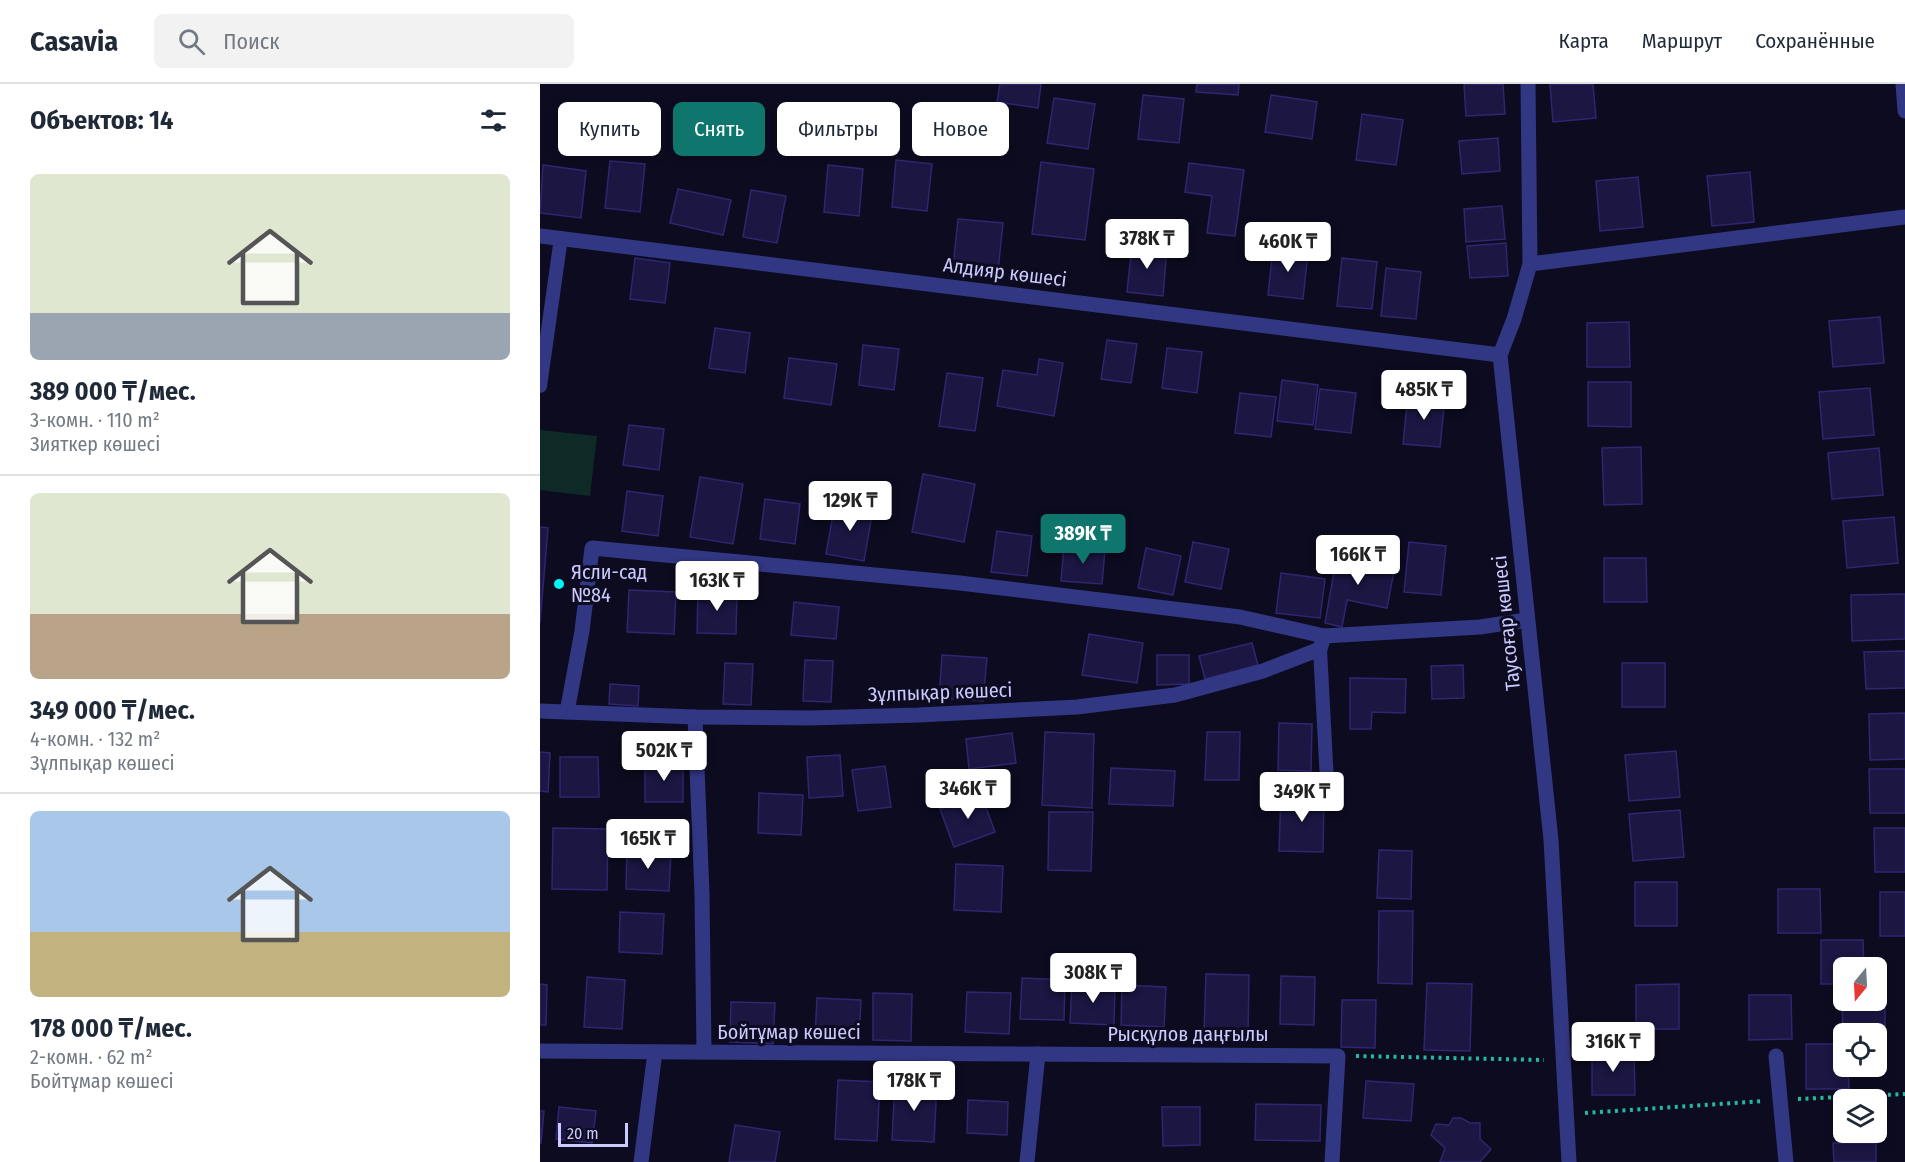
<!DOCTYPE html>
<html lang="ru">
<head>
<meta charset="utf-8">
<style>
	:root { --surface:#fff; --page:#f2f2f3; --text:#1f2937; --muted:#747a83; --line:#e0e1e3; --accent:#0f766e }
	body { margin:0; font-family:"Fira Sans Condensed",sans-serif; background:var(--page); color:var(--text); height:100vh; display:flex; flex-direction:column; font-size:22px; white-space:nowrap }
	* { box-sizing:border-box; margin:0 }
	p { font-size:20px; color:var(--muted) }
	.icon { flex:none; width:33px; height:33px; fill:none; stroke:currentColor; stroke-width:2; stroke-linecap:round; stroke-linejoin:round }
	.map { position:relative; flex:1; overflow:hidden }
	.drawer { display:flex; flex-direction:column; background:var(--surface); width:540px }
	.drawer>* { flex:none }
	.guide { position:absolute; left:18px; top:18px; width:570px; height:54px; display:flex; gap:12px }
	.needle { width:39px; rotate:198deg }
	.fabs { position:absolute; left:1293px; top:873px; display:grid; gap:12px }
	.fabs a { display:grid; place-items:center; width:54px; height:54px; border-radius:9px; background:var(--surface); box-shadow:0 3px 9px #0003; font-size:30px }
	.scale { position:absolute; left:18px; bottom:15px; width:70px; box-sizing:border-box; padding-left:6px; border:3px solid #cbcaff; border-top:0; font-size:16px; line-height:21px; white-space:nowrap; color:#cbcaff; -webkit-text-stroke:4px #0d0b20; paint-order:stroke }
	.price { position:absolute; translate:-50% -51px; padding:0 14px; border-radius:6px; background:#fff; color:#222; font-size:20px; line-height:39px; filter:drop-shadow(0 2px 3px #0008) }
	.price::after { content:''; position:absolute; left:50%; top:36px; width:18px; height:14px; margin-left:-9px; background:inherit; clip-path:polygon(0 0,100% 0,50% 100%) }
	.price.current { background:var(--accent); color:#fff }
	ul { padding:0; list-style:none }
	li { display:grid; align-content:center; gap:12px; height:318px; padding:0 30px }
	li+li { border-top:2px solid var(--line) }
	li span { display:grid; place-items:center; height:186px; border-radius:9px; color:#555 }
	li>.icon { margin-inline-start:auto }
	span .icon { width:108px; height:108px; fill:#fffc; stroke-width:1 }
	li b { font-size:26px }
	h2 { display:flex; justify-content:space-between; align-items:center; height:72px; padding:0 30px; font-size:26px }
	.chip { padding:0 21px; border-radius:9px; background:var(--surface); box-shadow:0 3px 9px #0003; font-size:21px; line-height:54px }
	.chip.current { background:var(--accent); color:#fff }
	header { display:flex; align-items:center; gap:36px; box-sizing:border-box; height:84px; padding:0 30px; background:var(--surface); border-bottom:2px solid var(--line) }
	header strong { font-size:28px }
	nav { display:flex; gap:33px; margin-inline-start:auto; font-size:21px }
	.search { width:420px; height:54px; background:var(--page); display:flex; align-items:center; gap:15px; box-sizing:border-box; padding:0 21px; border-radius:9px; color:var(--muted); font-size:22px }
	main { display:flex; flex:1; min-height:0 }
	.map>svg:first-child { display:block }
</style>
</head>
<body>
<header>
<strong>Casavia</strong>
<div class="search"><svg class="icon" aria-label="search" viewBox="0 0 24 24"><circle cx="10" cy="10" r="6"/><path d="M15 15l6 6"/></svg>Поиск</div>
<nav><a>Карта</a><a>Маршрут</a><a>Сохранённые</a></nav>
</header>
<main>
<section class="drawer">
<h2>Объектов: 14<svg class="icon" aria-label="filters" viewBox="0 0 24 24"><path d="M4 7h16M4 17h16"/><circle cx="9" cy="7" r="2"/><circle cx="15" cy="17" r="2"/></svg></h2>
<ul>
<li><span style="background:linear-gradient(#dfe7d0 75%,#9aa5b1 0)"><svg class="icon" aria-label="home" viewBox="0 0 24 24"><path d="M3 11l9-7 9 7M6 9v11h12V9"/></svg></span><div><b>389 000 ₸/мес.</b><p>3-комн. · 110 m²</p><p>Зияткер көшесі</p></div></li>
<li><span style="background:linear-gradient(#dfe7d0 65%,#b9a48a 0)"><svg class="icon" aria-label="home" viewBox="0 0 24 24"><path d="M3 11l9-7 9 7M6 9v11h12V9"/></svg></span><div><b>349 000 ₸/мес.</b><p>4-комн. · 132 m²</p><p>Зұлпықар көшесі</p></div></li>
<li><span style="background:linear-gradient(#a9c7e8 65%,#c2b280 0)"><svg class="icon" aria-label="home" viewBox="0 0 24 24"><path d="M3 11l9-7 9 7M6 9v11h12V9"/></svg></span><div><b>178 000 ₸/мес.</b><p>2-комн. · 62 m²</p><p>Бойтұмар көшесі</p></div></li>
</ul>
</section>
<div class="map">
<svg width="1365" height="1078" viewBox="0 0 1365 1078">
	<rect width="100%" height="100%" fill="#0d0b20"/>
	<!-- pitch -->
	<polygon fill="#0e2a27" points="0,346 57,352 50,412 0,406"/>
	<!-- building -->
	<g fill="#1b1642" stroke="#2e2670" stroke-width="1.5">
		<polygon points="460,0 501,0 498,24 457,18"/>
		<polygon points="657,0 699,0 698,11 656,8"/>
		<polygon points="924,0 963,0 965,30 926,32"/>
		<polygon points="1010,0 1053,0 1056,34 1013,38"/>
		<polygon points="603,11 644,15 639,59 598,55"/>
		<polygon points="731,11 777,18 772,55 725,48"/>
		<polygon points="514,14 555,20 548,65 507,59"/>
		<polygon points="822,30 863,36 856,81 816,76"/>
		<polygon points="958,54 960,87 922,90 919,57"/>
		<polygon points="356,76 392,80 387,127 352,123"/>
		<polygon points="70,77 105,80 100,128 65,124"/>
		<polygon points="501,78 554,85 545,156 492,150"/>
		<polygon points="649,79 704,86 695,152 667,149 672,112 645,108"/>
		<polygon points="3,81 46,87 41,134 0,129"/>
		<polygon points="288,81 323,85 319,132 284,128"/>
		<polygon points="1210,88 1214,138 1172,142 1167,92"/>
		<polygon points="1098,93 1103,143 1060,147 1056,97"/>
		<polygon points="138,105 191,116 183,151 130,139"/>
		<polygon points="211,106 246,112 237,159 203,153"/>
		<polygon points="962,122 965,155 926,158 924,125"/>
		<polygon points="418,135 463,139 458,187 413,183"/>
		<polygon points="966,159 968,192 930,194 927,162"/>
		<polygon points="592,161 627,164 623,212 587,208"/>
		<polygon points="733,164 768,168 763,215 728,211"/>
		<polygon points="95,174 130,179 125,219 90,215"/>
		<polygon points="802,174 837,178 832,225 797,222"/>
		<polygon points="846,184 881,188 876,235 841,232"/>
		<polygon points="1340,233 1344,279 1293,283 1289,237"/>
		<polygon points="1089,238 1090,283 1047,283 1047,239"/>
		<polygon points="175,244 210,249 205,289 169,284"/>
		<polygon points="567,256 597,260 591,299 561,295"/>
		<polygon points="323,261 359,265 354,306 319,301"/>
		<polygon points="627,264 662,268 657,309 622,304"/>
		<polygon points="249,274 297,280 291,321 244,314"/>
		<polygon points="499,275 523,279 514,332 457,322 463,286 497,291"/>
		<polygon points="407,289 443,294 435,347 399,342"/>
		<polygon points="742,296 778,301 773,341 737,337"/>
		<polygon points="1048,298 1091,298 1091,343 1048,342"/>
		<polygon points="1330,304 1334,351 1283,355 1279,308"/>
		<polygon points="780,305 816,309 811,349 775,345"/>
		<polygon points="700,309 736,313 731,353 695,349"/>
		<polygon points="868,310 905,314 900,363 863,360"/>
		<polygon points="89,341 124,345 119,386 83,381"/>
		<polygon points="1101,363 1102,420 1064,421 1062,364"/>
		<polygon points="1339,364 1343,411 1292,415 1288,369"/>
		<polygon points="383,390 435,400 424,458 372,448"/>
		<polygon points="160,393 203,400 193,460 150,453"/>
		<polygon points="87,407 123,412 118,452 82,447"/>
		<polygon points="225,415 260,420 255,460 220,455"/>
		<polygon points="295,419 333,425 324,477 286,470"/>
		<polygon points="1354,433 1358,479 1307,484 1303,437"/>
		<polygon points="0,443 8,444 0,539"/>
		<polygon points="457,447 492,452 487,492 451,488"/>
		<polygon points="653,458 689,465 681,505 645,498"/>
		<polygon points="869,458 906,462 901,511 864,508"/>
		<polygon points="524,461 565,465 562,500 521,497"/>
		<polygon points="606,464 641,472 633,511 598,504"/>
		<polygon points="797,471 855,482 847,524 807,516 802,543 785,539"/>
		<polygon points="1064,474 1106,474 1107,518 1064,518"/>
		<polygon points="741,489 785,495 780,534 736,529"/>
		<polygon points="89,506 136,508 134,550 87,548"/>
		<polygon points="158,507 197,508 196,550 157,549"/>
		<polygon points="1365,510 1365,555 1312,557 1311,511"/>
		<polygon points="254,518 299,523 296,555 251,551"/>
		<polygon points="549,550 603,559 597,599 542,591"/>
		<polygon points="712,559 718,581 665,595 659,572"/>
		<polygon points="1365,567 1365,604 1326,605 1324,568"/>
		<polygon points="402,571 447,574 443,617 399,614"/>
		<polygon points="617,571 649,571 649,600 617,601"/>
		<polygon points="265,576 293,577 291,618 263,617"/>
		<polygon points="185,579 213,580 211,621 183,620"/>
		<rect x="1082" y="579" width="43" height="44"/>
		<polygon points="923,581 924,614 892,615 891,582"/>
		<polygon points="810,594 866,595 865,629 832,628 831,645 810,645"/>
		<polygon points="70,600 99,602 98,622 69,620"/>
		<polygon points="1365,629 1365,675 1330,676 1329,630"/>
		<polygon points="739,639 772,640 771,687 738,686"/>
		<polygon points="505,648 554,650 552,724 502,721"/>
		<polygon points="667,648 700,648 699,696 665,696"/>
		<polygon points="472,649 476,679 429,685 426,655"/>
		<polygon points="1136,667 1140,713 1089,717 1085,671"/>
		<polygon points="0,668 10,669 8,708 0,707"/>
		<polygon points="300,671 303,712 269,714 267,673"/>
		<polygon points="20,673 58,673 59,713 20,713"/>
		<polygon points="105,677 143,678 143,718 105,718"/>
		<polygon points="345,682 351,723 318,727 312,686"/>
		<polygon points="571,684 635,687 633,722 569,720"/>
		<polygon points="1329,685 1365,685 1365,729 1330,729"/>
		<polygon points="219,709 263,711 261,751 218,749"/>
		<polygon points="741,709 784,710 783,768 739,767"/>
		<polygon points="441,710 455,748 414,763 400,725"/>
		<polygon points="1140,726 1144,773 1093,777 1089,730"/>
		<polygon points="509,728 553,728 551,787 508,786"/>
		<polygon points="13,744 68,745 67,806 12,805"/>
		<polygon points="1334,744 1365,744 1365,788 1335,788"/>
		<polygon points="87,765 131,767 129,807 86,805"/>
		<polygon points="839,766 872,767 871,815 837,814"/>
		<polygon points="416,780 463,782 461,828 414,826"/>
		<rect x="1095" y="798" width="42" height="44"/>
		<polygon points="1238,805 1280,805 1281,849 1238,849"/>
		<rect x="1340" y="808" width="25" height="44"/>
		<polygon points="839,827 873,827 872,900 838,899"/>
		<polygon points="80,828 124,830 122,870 79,868"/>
		<polygon points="1281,856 1323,856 1324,884 1304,884 1304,900 1281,900"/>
		<polygon points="666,890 709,891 708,950 664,948"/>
		<polygon points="741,892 775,893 774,941 740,940"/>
		<polygon points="47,893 85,896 82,945 44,943"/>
		<polygon points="482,894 525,896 524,936 480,935"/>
		<polygon points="532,899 575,900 574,941 530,939"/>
		<polygon points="887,899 932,900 930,967 884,966"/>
		<polygon points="0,900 7,901 6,941 0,941"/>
		<polygon points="1139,900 1139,945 1096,945 1096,901"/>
		<polygon points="582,901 626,903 624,943 581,941"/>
		<polygon points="427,908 471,909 469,950 425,948"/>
		<polygon points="333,909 372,910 371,957 333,956"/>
		<polygon points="1336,910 1345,910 1345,955 1336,955 1336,950 1304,950 1303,955 1302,911 1304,916 1336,916"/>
		<polygon points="1209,911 1251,911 1252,955 1209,956"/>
		<polygon points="277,914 321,916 319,956 275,954"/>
		<polygon points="802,916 836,916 835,964 801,963"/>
		<polygon points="191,918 235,919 233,960 190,958"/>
		<polygon points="1266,960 1304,960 1304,982 1308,982 1309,1005 1266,1005"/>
		<polygon points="1052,967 1094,967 1095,1011 1052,1011"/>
		<polygon points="298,996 340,998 337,1057 295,1055"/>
		<polygon points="355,997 397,999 394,1058 352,1056"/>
		<polygon points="826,997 874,1000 871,1037 823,1034"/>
		<polygon points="428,1016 468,1018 467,1051 427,1049"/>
		<polygon points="716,1020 781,1021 780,1057 715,1056"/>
		<polygon points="19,1023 56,1027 52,1059 16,1055"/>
		<polygon points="622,1023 660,1023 660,1061 623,1062"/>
		<polygon points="0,1027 4,1027 1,1059 0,1059"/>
		<polygon points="913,1034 921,1034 930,1039 940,1039 940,1055 951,1065 940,1078 900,1078 905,1064 891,1051 896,1040 909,1041"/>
		<polygon points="195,1041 240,1048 235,1078 189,1078"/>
		<polygon points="1293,1059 1336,1059 1336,1078 1294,1078"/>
	</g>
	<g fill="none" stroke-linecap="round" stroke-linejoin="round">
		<!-- path -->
		<g stroke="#24b9a2" stroke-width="4" stroke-dasharray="3 4.5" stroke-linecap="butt">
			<polyline points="816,972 1004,976"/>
			<polyline points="1258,1015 1365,1010"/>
			<polyline points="1045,1029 1223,1017"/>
		</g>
		<!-- lane -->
		<g stroke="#323783" stroke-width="14">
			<polyline points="0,302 21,154"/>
			<polyline points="780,565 787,698"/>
		</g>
		<!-- street -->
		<g stroke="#323783" stroke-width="15">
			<polyline points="988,0 990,180 974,235 960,271 1011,756 1029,1078"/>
			<polyline points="1363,0 1365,27"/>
			<polyline points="0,152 960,271"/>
			<polyline points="990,180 1365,133"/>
			<polyline points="0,627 155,633 269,634 379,631 537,623 635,611 723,587 780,565 784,552"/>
			<polyline points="27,628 42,547 52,464 420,499 700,533 784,552 940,543 987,536"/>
			<polyline points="155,633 162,810 164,968"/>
			<polyline points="0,967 798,972 792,1078"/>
			<polyline points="1236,972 1246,1078"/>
			<polyline points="101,1078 115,968"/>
			<polyline points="487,1078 498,970"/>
		</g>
	</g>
	<!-- markers -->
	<circle fill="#00f3f5" stroke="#0d0b20" stroke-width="2" cx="19" cy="500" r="6"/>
	<g text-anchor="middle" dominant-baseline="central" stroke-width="6" stroke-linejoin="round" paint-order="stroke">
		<!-- street labels -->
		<g font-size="20" fill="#cbcaff" stroke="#0d0b20">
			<text transform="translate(465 188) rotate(7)">Алдияр көшесі</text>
			<text transform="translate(966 539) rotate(-96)">Тауcоғар көшесі</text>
			<text transform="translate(400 608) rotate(-2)">Зұлпықар көшесі</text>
			<text x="249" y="948">Бойтұмар көшесі</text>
			<text x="648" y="950">Рысқұлов даңғылы</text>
		</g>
		<!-- poi labels -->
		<g font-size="20" fill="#cbcaff" stroke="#0d0b20" text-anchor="start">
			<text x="31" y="488">Ясли-сад<tspan x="31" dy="23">№84</tspan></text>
		</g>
	</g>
</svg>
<div class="fabs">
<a><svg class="needle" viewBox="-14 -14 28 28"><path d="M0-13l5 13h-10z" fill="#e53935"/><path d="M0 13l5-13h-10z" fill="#747a83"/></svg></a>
<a><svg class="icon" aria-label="locate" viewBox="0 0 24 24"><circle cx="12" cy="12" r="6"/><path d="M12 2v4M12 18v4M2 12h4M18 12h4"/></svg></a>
<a><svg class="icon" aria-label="layers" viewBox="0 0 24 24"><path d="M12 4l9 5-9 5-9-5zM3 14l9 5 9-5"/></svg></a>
</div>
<div class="scale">20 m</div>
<b class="price" style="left:607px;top:186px">378K ₸</b>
<b class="price" style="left:748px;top:189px">460K ₸</b>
<b class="price" style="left:884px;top:337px">485K ₸</b>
<b class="price" style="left:310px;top:448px">129K ₸</b>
<b class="price current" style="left:543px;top:481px">389K ₸</b>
<b class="price" style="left:818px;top:502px">166K ₸</b>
<b class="price" style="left:177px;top:528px">163K ₸</b>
<b class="price" style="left:124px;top:698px">502K ₸</b>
<b class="price" style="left:428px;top:736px">346K ₸</b>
<b class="price" style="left:762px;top:739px">349K ₸</b>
<b class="price" style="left:108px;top:786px">165K ₸</b>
<b class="price" style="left:553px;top:920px">308K ₸</b>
<b class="price" style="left:1073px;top:989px">316K ₸</b>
<b class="price" style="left:374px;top:1028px">178K ₸</b>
<div class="guide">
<a class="chip">Купить</a>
<a class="chip current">Снять</a>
<a class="chip">Фильтры</a>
<a class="chip">Новое</a>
</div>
</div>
</main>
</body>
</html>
